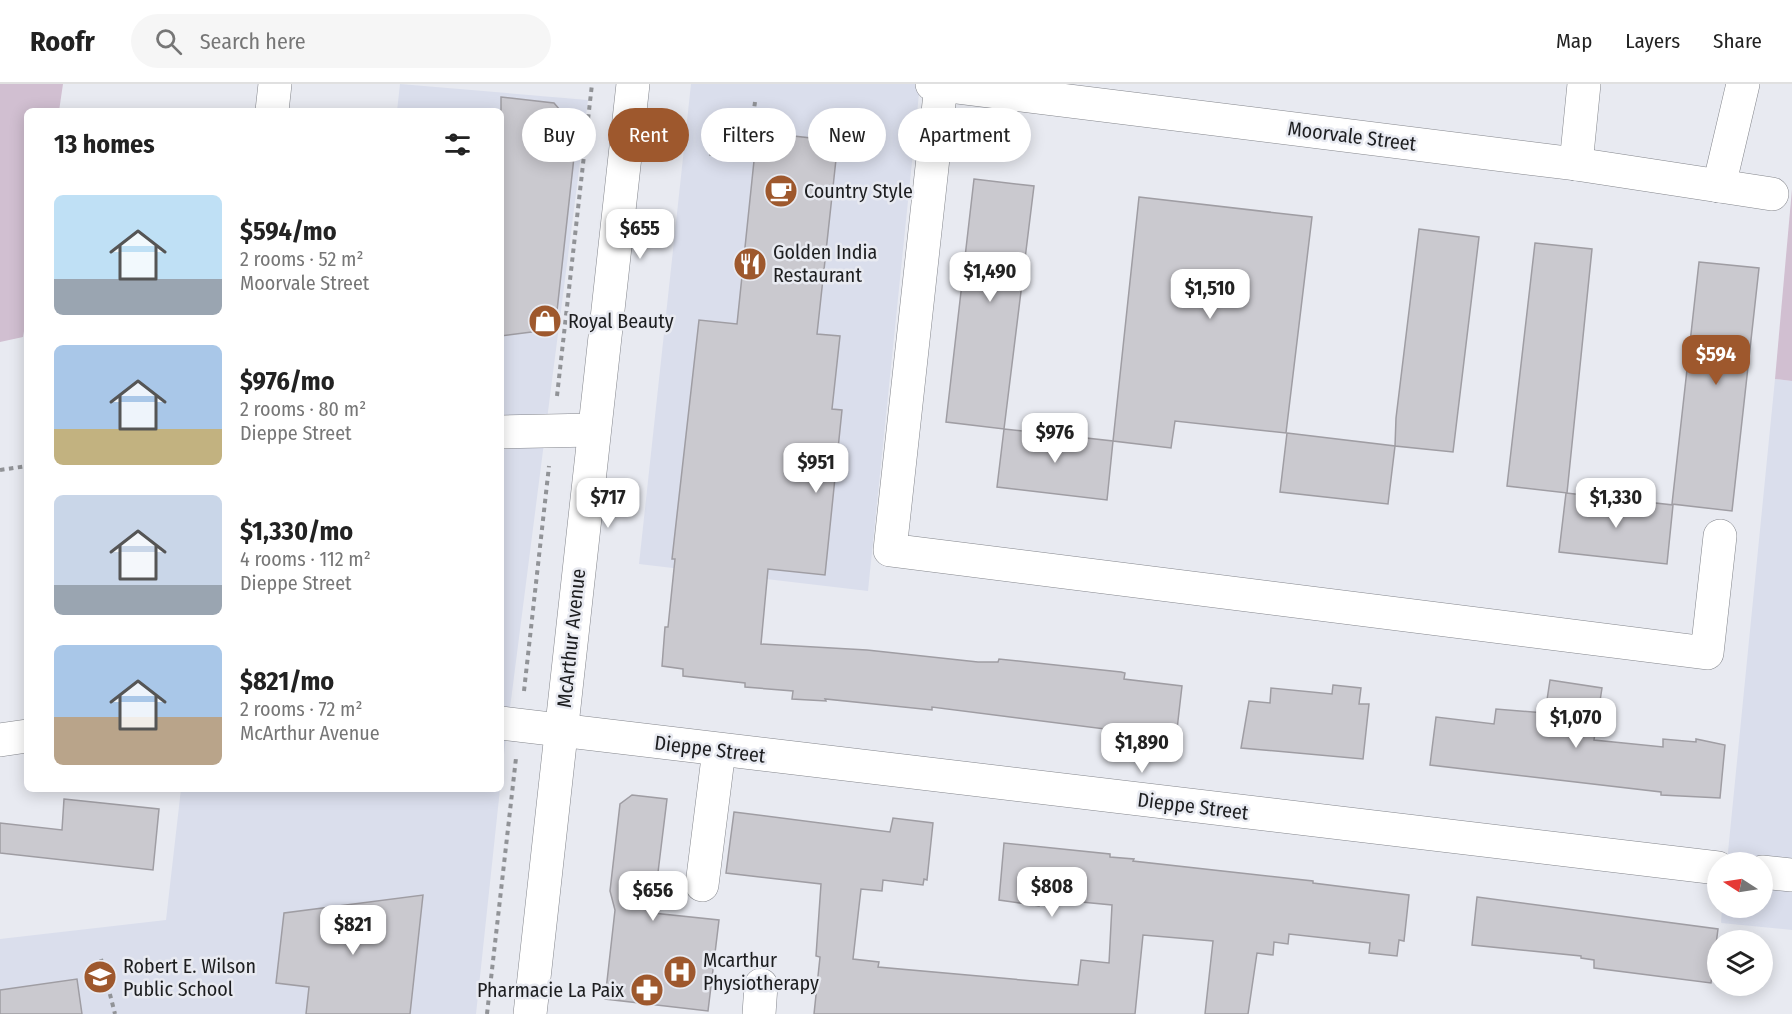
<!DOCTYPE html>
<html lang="en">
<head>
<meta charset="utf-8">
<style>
	:root { --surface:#fff; --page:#f6f6f6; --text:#222; --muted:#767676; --line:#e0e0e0; --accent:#9e582d }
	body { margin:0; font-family:"Fira Sans Condensed",sans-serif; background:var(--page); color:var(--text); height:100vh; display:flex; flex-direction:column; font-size:22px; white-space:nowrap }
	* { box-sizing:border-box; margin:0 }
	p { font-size:20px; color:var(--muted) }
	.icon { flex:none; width:33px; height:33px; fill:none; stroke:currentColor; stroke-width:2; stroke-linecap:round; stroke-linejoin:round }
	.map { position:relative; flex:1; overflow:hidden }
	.sheet { position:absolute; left:24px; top:24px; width:480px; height:684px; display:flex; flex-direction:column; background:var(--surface); border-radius:9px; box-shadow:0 3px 15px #0003 }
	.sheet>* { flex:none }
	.top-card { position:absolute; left:522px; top:24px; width:570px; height:54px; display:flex; gap:12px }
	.needle { width:39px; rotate:282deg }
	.buttons { position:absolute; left:1707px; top:768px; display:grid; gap:12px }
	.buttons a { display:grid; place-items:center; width:66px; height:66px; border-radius:50%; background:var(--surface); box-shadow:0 3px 15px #0003; font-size:30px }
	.price { position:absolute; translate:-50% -51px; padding:0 14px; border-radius:12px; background:#fff; color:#222; font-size:20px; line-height:39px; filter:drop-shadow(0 2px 3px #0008) }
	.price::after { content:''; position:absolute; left:50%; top:36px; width:18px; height:14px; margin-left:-9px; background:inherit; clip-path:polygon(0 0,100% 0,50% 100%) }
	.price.selected { background:var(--accent); color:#fff }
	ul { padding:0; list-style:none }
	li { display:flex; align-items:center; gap:18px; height:150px; padding:0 30px }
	li span { display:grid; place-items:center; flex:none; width:168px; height:120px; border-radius:9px; color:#555 }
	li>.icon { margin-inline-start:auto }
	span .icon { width:72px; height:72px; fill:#fffc; stroke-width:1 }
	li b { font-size:26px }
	h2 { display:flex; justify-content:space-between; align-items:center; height:72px; padding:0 30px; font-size:26px }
	.chip { padding:0 21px; border-radius:27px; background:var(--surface); box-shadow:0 3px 15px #0003; font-size:21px; line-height:54px }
	.chip.selected { background:var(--accent); color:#fff }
	header { display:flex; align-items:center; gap:36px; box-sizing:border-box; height:84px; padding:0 30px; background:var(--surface); border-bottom:2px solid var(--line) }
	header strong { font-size:28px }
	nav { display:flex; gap:33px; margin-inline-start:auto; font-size:21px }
	.search { width:420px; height:54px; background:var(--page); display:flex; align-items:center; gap:15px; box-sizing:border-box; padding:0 21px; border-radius:33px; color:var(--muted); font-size:22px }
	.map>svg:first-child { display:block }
</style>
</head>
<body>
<header>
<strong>Roofr</strong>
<div class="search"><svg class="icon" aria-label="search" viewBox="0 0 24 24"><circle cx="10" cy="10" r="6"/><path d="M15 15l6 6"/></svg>Search here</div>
<nav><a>Map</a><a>Layers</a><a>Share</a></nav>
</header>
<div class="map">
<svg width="1792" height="930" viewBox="0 0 1792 930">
	<rect width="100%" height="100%" fill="#e8eaf1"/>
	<!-- built -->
	<g fill="#dadeec">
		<polygon points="400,0 588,16 501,694 501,27 397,27"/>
		<polygon points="691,0 920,0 868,507 639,480"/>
		<polygon points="1775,295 1792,297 1792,846 1721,839 1722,824 1762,824 1762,778 1727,778"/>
		<polygon points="181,705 500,705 476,930 0,930 0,855 166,836"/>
	</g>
	<!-- green -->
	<g fill="#d1bfd1">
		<polygon points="0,0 63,0 59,27 27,27 27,229 23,253 0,258"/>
		<polygon points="1792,105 1792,297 1775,295"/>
	</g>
	<!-- building -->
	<g fill="#cac9cf" stroke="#9f9da3" stroke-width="1.5">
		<polygon points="501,13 554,19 577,46 555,245 501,252"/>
		<polygon points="757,48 838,57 817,250 840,252 832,325 842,326 825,491 768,485 761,560 867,566 978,578 998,578 999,575 1121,588 1125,589 1124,595 1182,602 1176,654 932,623 932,626 825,615 826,617 792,615 793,607 745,603 745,599 683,592 683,585 662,582 665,543 668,543 675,475 672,475 699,236 737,240"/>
		<polygon points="974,95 1034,102 1004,345 946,338"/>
		<polygon points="1139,113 1312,133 1286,349 1175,337 1171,364 1113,357"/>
		<polygon points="1419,145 1479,153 1453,368 1395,362 1396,334"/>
		<polygon points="1535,159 1592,165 1567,409 1507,402"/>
		<polygon points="1699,178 1759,184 1732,427 1672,420"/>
		<polygon points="1004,345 1113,357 1107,416 997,403"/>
		<polygon points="1287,349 1395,362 1388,420 1280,408"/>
		<polygon points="1566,409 1673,421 1667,480 1559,468"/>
		<polygon points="1550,596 1602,604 1594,656 1663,663 1663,655 1696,658 1696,655 1725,661 1720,714 1661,711 1661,708 1430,681 1436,633 1494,640 1496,625 1545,629"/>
		<polygon points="1333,601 1361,604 1359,620 1369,620 1363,675 1241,664 1249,617 1270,619 1271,604 1332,610"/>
		<polygon points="632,711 667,715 653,829 719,836 708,927 605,915 615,826 610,807 620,720"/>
		<polygon points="64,715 159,725 153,786 0,769 0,739 62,746"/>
		<polygon points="734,728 890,748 893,734 933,739 927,796 924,795 923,801 883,796 882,807 861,805 853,875 879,878 878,883 1078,901 1081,876 1109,879 1112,821 1040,814 1039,822 999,816 1004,759 1110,770 1110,773 1134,775 1133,777 1313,797 1313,799 1409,811 1404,857 1399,856 1397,872 1369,869 1370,859 1289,850 1288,860 1274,858 1273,871 1257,869 1248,930 1205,930 1213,857 1143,851 1135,930 814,930 820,873 816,872 821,800 726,789"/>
		<polygon points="423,811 410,930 306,930 309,903 276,899 284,829"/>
		<polygon points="1477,813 1718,845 1711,899 1594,884 1594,876 1581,874 1581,872 1472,861"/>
		<polygon points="77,895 82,930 0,930 0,906"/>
	</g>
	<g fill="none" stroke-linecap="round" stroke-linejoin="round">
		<defs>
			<g id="minor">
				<polyline points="932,0 1576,80 1772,110"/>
				<polyline points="941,1 890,466 1707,569 1720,452"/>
				<polyline points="272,27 275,0"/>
				<polyline points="1576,80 1584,0"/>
				<polyline points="1719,102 1743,0"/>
				<polyline points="501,348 594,346"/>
				<polyline points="501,639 1718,784"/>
				<polyline points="0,656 27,652"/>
				<polyline points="1762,788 1792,791"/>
				<polyline points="702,801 719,666"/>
				<polyline points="759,930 761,901"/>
			</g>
			<polyline id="major" points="530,930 633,0"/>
		</defs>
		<!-- minor casing -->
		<use href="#minor" stroke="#84868c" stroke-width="34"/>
		<!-- major casing -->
		<use href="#major" stroke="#84868c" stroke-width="34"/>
		<!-- path -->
		<g stroke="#919397" stroke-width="4" stroke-dasharray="4.5 4.5" stroke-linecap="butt">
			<polyline points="709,70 749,62 755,18"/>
			<polyline points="557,312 592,0"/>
			<polyline points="0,386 27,382"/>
			<polyline points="524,607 549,382"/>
			<polyline points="101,875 115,930"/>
			<polyline points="487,930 516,674"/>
		</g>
		<!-- minor -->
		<use href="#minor" stroke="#fff" stroke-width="33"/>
		<!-- major -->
		<use href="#major" stroke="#fff" stroke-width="33"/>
	</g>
	<!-- icons -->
	<defs>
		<symbol id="cafe-disc" viewBox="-11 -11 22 22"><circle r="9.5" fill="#9e582d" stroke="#e8eaf1"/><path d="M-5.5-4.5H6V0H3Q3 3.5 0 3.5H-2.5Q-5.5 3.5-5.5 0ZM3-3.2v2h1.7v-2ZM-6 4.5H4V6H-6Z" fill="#fff"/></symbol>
		<symbol id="restaurant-disc" viewBox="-11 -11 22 22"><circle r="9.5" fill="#9e582d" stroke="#e8eaf1"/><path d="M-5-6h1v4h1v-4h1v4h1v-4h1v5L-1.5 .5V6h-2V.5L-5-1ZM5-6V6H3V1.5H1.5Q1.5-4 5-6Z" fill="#fff"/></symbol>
		<symbol id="shop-disc" viewBox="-11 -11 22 22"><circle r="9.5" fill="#9e582d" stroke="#e8eaf1"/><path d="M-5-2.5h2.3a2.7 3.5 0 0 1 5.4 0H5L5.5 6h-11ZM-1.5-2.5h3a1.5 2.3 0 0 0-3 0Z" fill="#fff"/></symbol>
		<symbol id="hospital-disc" viewBox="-11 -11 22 22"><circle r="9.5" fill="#9e582d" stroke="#e8eaf1"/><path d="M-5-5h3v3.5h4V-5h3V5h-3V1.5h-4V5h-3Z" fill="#fff"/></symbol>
		<symbol id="school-disc" viewBox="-11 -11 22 22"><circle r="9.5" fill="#9e582d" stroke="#e8eaf1"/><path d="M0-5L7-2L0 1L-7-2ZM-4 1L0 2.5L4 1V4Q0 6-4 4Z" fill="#fff"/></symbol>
		<symbol id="pharmacy-disc" viewBox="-11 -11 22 22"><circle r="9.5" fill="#9e582d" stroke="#e8eaf1"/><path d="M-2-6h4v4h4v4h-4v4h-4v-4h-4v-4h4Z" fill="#fff"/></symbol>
	</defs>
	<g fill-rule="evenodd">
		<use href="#cafe-disc" x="762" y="88" width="38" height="38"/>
		<use href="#restaurant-disc" x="731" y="161" width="38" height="38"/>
		<use href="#shop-disc" x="526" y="218" width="38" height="38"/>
		<use href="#hospital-disc" x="661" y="869" width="38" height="38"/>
		<use href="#school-disc" x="81" y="874" width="38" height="38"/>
		<use href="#pharmacy-disc" x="628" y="887" width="38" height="38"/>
	</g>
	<g text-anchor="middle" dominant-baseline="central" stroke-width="5" stroke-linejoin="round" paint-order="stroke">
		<!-- street labels -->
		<g font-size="20" fill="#1d1e20" stroke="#e8eaf1">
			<text transform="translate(1352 52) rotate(7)">Moorvale Street</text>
			<text transform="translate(571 554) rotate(-84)">McArthur Avenue</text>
			<text transform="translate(710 665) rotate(7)">Dieppe Street</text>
			<text transform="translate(1193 722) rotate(7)">Dieppe Street</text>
		</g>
		<!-- poi labels -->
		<g font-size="20" fill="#1d1e20" stroke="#e8eaf1" text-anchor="start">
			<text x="804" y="107">Country Style</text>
			<text x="773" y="168">Golden India<tspan x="773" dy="23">Restaurant</tspan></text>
			<text x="568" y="237">Royal Beauty</text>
			<text x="703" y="876">Mcarthur<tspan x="703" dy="23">Physiotherapy</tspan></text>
			<text x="123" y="882">Robert E. Wilson<tspan x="123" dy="23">Public School</tspan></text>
			<text x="624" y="906" text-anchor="end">Pharmacie La Paix</text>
		</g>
	</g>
</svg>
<div class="buttons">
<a><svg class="needle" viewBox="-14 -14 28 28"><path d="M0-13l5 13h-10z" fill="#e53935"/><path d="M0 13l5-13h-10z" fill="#767676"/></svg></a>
<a><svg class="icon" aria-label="layers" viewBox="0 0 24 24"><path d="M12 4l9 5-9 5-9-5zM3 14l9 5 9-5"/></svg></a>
</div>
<b class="price" style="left:640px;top:176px">$655</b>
<b class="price" style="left:990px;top:219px">$1,490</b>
<b class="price" style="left:1210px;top:236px">$1,510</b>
<b class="price selected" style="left:1716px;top:302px">$594</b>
<b class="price" style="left:1055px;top:380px">$976</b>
<b class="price" style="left:816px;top:410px">$951</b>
<b class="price" style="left:608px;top:445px">$717</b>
<b class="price" style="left:1616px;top:445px">$1,330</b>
<b class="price" style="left:1576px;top:665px">$1,070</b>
<b class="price" style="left:1142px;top:690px">$1,890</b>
<b class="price" style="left:1052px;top:834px">$808</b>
<b class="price" style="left:653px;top:838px">$656</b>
<b class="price" style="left:353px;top:872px">$821</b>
<div class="top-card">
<a class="chip">Buy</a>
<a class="chip selected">Rent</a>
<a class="chip">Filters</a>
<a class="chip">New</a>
<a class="chip">Apartment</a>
</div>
<section class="sheet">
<h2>13 homes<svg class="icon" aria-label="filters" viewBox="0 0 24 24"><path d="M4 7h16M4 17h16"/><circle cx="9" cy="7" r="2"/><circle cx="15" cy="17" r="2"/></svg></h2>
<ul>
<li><span style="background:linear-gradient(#bfe0f5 70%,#9aa5b1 0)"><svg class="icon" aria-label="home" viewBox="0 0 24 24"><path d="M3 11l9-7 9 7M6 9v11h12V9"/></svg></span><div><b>$594/mo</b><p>2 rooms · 52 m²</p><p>Moorvale Street</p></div></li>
<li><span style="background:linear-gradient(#a9c7e8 70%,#c2b280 0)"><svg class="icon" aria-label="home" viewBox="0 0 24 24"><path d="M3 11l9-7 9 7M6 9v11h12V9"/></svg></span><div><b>$976/mo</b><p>2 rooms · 80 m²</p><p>Dieppe Street</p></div></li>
<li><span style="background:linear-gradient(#c9d6e8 75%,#9aa5b1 0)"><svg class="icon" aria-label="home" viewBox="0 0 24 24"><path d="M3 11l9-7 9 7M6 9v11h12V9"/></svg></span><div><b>$1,330/mo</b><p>4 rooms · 112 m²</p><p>Dieppe Street</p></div></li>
<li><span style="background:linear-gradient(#a9c7e8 60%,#b9a48a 0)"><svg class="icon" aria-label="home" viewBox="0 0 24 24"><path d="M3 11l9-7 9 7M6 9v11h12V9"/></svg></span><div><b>$821/mo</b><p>2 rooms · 72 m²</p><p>McArthur Avenue</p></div></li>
</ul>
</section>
</div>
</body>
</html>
